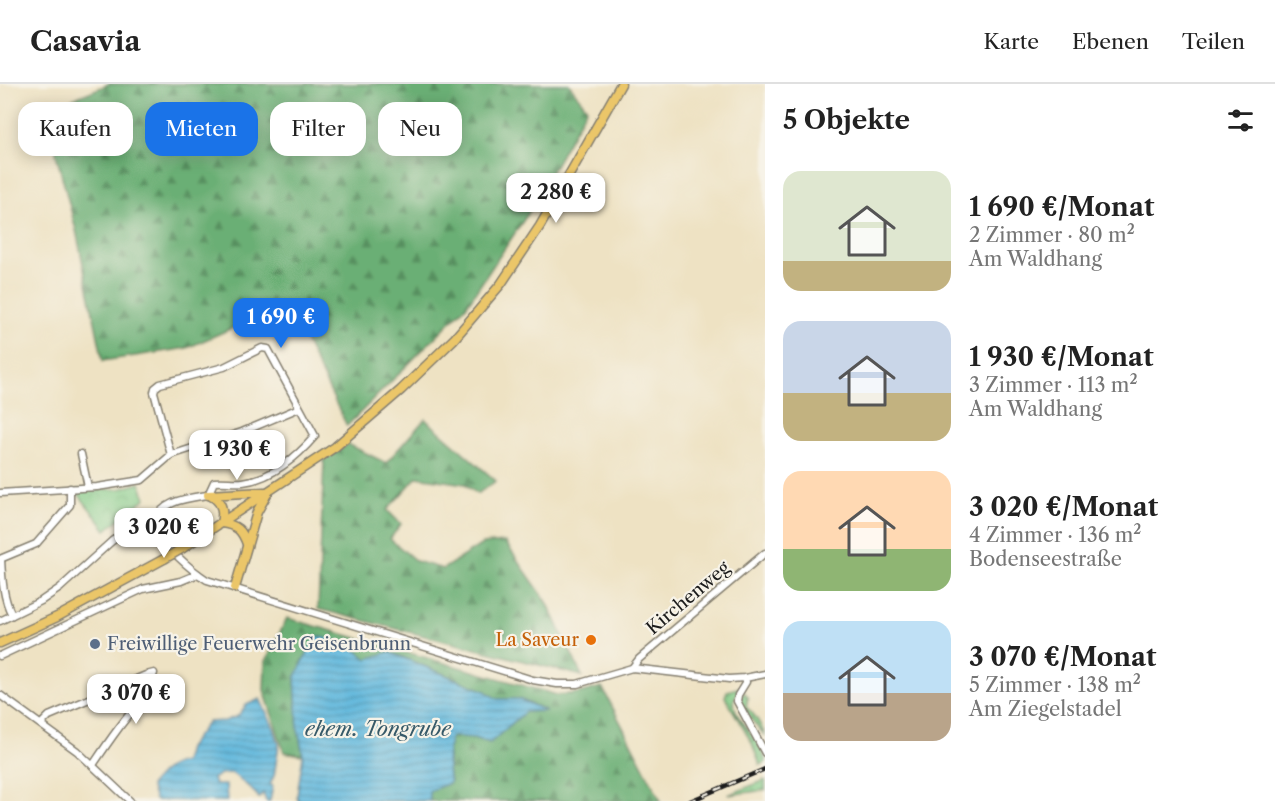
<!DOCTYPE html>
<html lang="de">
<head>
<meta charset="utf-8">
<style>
	:root { --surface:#fff; --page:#f2f2f2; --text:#222; --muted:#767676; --line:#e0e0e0; --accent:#1a73e8 }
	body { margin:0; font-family:"Libre Caslon Text",serif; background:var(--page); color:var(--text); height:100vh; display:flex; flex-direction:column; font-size:22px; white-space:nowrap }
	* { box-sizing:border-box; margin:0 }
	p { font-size:20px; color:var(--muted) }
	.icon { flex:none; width:33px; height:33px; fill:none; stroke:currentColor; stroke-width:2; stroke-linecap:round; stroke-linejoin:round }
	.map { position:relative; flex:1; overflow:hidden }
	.details { display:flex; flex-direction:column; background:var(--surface); width:510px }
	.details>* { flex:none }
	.top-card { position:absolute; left:18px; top:18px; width:570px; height:54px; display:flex; gap:12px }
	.price { position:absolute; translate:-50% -51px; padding:0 14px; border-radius:12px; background:#fff; color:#222; font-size:20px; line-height:39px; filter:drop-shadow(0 2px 3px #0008) }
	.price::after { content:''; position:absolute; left:50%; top:36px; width:18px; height:14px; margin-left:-9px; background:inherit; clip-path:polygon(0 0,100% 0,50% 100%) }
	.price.current { background:var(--accent); color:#fff }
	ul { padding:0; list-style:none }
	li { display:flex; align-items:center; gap:18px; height:150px; padding:0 18px }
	li span { display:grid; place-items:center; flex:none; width:168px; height:120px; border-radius:18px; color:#555 }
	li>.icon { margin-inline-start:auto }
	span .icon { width:72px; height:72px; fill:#fffc; stroke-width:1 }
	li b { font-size:26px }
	h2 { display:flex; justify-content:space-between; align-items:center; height:72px; padding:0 18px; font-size:26px }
	.chip { padding:0 21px; border-radius:18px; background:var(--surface); box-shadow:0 3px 15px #0003; font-size:21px; line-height:54px }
	.chip.current { background:var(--accent); color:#fff }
	header { display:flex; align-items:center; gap:36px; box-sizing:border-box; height:84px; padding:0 30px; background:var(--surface); border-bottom:2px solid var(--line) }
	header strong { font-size:28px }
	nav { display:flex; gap:33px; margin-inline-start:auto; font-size:21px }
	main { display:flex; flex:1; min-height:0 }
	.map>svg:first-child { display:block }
</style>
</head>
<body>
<header>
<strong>Casavia</strong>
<nav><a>Karte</a><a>Ebenen</a><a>Teilen</a></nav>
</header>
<main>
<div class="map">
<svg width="765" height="717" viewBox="0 0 765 717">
	<defs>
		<pattern id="grass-dots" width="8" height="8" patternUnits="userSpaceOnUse" patternTransform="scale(1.5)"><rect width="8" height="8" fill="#83cb87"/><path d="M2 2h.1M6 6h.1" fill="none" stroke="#71ae74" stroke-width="1.8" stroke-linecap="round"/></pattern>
		<pattern id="forest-firs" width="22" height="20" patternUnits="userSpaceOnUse" patternTransform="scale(1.5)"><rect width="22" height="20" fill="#6aaf74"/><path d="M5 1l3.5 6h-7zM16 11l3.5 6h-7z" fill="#568e5e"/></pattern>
		<pattern id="park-crowns" width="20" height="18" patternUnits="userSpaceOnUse" patternTransform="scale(1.5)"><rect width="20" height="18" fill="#83cb87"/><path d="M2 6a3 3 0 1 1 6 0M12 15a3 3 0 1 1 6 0" fill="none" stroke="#71ae74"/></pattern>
		<pattern id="water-rules" width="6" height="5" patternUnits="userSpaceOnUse" patternTransform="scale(1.5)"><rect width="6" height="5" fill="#60b8dd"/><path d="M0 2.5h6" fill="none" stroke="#4e95b2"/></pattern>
	</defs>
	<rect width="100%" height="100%" fill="#f7f3e8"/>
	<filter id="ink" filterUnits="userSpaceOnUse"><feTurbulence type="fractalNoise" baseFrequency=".0167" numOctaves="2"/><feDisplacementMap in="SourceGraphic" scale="12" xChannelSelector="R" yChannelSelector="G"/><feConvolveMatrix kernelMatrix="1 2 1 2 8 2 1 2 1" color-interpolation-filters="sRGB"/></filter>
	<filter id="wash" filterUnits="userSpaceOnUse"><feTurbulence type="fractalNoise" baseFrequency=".008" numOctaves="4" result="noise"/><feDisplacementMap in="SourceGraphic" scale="24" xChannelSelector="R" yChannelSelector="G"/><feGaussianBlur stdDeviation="1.35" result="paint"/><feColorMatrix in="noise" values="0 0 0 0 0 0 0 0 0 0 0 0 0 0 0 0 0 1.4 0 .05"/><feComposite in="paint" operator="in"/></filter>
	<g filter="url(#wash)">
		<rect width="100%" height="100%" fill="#eee2c3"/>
		<!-- grass -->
		<g fill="url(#grass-dots)" stroke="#507452" stroke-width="1.5">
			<path d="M 741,603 C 739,607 735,612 734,616 C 732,637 765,656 765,679 L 760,681 L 752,659 L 725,613 L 727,607 Z"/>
			<path d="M 744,608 L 748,613 L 746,623 C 755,630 762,642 765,652 L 741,623 L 741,613 Z"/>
			<polygon points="765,696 765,706 728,711"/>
		</g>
		<!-- forest -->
		<g fill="url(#forest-firs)" stroke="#436648" stroke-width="1.5">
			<polygon points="109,0 569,0 587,24 529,128 467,221 347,342 287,220 187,264 103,277 76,146 56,70 58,21"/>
			<polygon points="425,335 496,397 477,410 465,400 417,393 387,426 401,440 390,455 416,477 443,485 482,460 505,458 547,518 582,592 318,525 324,376 348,360 386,379"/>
			<path d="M 287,534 L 557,611 L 579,609 L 602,603 L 661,717 L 430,717 L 428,707 L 450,699 C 447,682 447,669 451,652 L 474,654 L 490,659 L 525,628 L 545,626 L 519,615 L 497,615 L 485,607 L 390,568 L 367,575 L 347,559 L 295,594 L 298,645 L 303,671 L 284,668 L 264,606 L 265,579 Z"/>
		</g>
		<!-- park -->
		<polygon fill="url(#park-crowns)" stroke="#507452" stroke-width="1.5" points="140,399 146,414 106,446 75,406 119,405"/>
		<!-- water -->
		<g fill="url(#water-rules)" stroke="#3e6a7c" stroke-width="1.5">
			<path d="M 316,552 L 347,559 L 367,575 L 389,568 L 485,607 L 497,615 L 519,615 L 546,627 L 525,628 L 490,659 L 474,654 L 451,652 C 446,669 447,682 450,699 L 429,707 L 430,717 L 298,717 L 297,712 L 303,671 L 298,645 L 295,594 Z"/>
			<path d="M 260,615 L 274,644 L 279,660 L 274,692 L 270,700 L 273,702 L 270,717 L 266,717 L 263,709 L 259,714 C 252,704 241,697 232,689 L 220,690 L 213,695 L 215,701 L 226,701 L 227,717 L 155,716 L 150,702 C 160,689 168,681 184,678 L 188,664 L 208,638 L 225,637 L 238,632 L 246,621 Z"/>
		</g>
	</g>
	<g filter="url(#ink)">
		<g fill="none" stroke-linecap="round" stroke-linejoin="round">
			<defs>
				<g id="minor">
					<polyline points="81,370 88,403"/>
					<polyline points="0,409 97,403 142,396 171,371 242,348 299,324"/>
					<path d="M 156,443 C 162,461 191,486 207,496 L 533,596 L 557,600 L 577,600 L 632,584 L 729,595 L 745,594 L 765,590"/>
					<path d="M 156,443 C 155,417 188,414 208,411 L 214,398 C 224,397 233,399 243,398 C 271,395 297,373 315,352 L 268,265 L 262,264 L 224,283 L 160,300 L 155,304 L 154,308 L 171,371"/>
					<polyline points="0,475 36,460 70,421 70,404"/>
					<path d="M 1,475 C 2,494 3,514 12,531"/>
					<polyline points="0,537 41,517 60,504 112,457 126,447 156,443"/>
					<polyline points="0,572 143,505 181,497 198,490"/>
					<polyline points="632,584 639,575 765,469"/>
					<polyline points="745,594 746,598 738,611 737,617 765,669"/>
					<polyline points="0,611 77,667 130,717"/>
					<path d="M 41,640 L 49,632 L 146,591 L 154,589 C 148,611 131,627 118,645 C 109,657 101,669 93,681"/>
				</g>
				<g id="major">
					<polyline points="208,411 264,408"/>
					<path d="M 211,412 C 222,417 224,427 221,439"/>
					<path d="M 221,439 C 237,441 242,446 247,460"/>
					<polyline points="183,464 335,363 401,306 454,255 501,200 540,142 621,0"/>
					<polyline points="235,504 257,428 268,408"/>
					<polyline points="0,559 57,533 164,475"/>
				</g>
			</defs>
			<!-- minor casing -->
			<use href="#minor" stroke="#857f70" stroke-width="9"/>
			<!-- major casing -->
			<use href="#major" stroke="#857f70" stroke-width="11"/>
			<!-- minor -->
			<use href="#minor" stroke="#fff" stroke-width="6"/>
			<!-- major -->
			<use href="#major" stroke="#ebc669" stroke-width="8"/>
			<defs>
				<polyline id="rail" points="690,717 765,685"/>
			</defs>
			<!-- rail casing -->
			<use href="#rail" stroke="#1c1c1c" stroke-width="4.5"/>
			<!-- rail -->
			<use href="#rail" stroke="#f7f3e8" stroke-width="2" stroke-dasharray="7" stroke-linecap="butt"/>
			<defs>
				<polyline id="major-bridge" points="164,475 183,464"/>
			</defs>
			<!-- major-bridge casing -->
			<use href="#major-bridge" stroke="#857f70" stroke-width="11" stroke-linecap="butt"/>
			<!-- major-bridge -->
			<use href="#major-bridge" stroke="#ebc669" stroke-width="8"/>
		</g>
	</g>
	<!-- markers -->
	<circle fill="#e8710a" stroke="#f7f3e8" stroke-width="2" cx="591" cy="556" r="6"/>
	<circle fill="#5c6f8a" stroke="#f7f3e8" stroke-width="2" cx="95" cy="560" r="6"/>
	<g text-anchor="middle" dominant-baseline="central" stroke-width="4.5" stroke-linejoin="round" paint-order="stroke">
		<!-- street labels -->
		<g font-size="18" fill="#1c1c1c" stroke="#f7f3e8">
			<text transform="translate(688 514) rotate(-40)">Kirchenweg</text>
		</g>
		<!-- food labels -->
		<g font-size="18" fill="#c56008" stroke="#f7f3e8" text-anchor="end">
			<text x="579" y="556">La Saveur</text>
		</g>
		<!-- service labels -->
		<g font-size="18" fill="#4e5e75" stroke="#f7f3e8" text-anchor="start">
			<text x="107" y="560">Freiwillige Feuerwehr Geisenbrunn</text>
		</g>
		<!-- water labels -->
		<g font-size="20" font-style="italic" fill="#375a69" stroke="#f7f3e8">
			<text x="378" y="645">ehem. Tongrube</text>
		</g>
	</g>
</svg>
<b class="price" style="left:556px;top:140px">2 280 €</b>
<b class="price current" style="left:281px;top:265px">1 690 €</b>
<b class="price" style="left:237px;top:397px">1 930 €</b>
<b class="price" style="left:164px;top:475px">3 020 €</b>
<b class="price" style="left:136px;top:641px">3 070 €</b>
<div class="top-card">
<a class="chip">Kaufen</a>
<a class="chip current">Mieten</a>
<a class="chip">Filter</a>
<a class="chip">Neu</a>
</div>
</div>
<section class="details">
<h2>5 Objekte<svg class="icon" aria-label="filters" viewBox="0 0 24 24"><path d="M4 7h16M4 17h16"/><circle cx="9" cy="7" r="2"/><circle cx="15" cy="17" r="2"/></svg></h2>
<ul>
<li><span style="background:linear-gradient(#dfe7d0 75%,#c2b280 0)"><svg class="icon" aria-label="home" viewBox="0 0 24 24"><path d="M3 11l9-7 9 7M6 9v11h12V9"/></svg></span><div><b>1 690 €/Monat</b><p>2 Zimmer · 80 m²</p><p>Am Waldhang</p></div></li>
<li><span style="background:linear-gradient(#c9d6e8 60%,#c2b280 0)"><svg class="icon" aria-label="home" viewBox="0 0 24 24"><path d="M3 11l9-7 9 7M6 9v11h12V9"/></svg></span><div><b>1 930 €/Monat</b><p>3 Zimmer · 113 m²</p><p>Am Waldhang</p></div></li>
<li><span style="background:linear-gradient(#ffd9b3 65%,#8fb573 0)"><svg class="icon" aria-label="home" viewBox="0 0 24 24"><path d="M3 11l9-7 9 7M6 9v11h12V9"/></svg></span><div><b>3 020 €/Monat</b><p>4 Zimmer · 136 m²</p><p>Bodenseestraße</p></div></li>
<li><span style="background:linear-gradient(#bfe0f5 60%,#b9a48a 0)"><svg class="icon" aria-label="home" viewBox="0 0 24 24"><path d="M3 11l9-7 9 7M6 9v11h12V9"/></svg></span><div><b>3 070 €/Monat</b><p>5 Zimmer · 138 m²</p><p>Am Ziegelstadel</p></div></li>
</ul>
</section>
</main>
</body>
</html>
